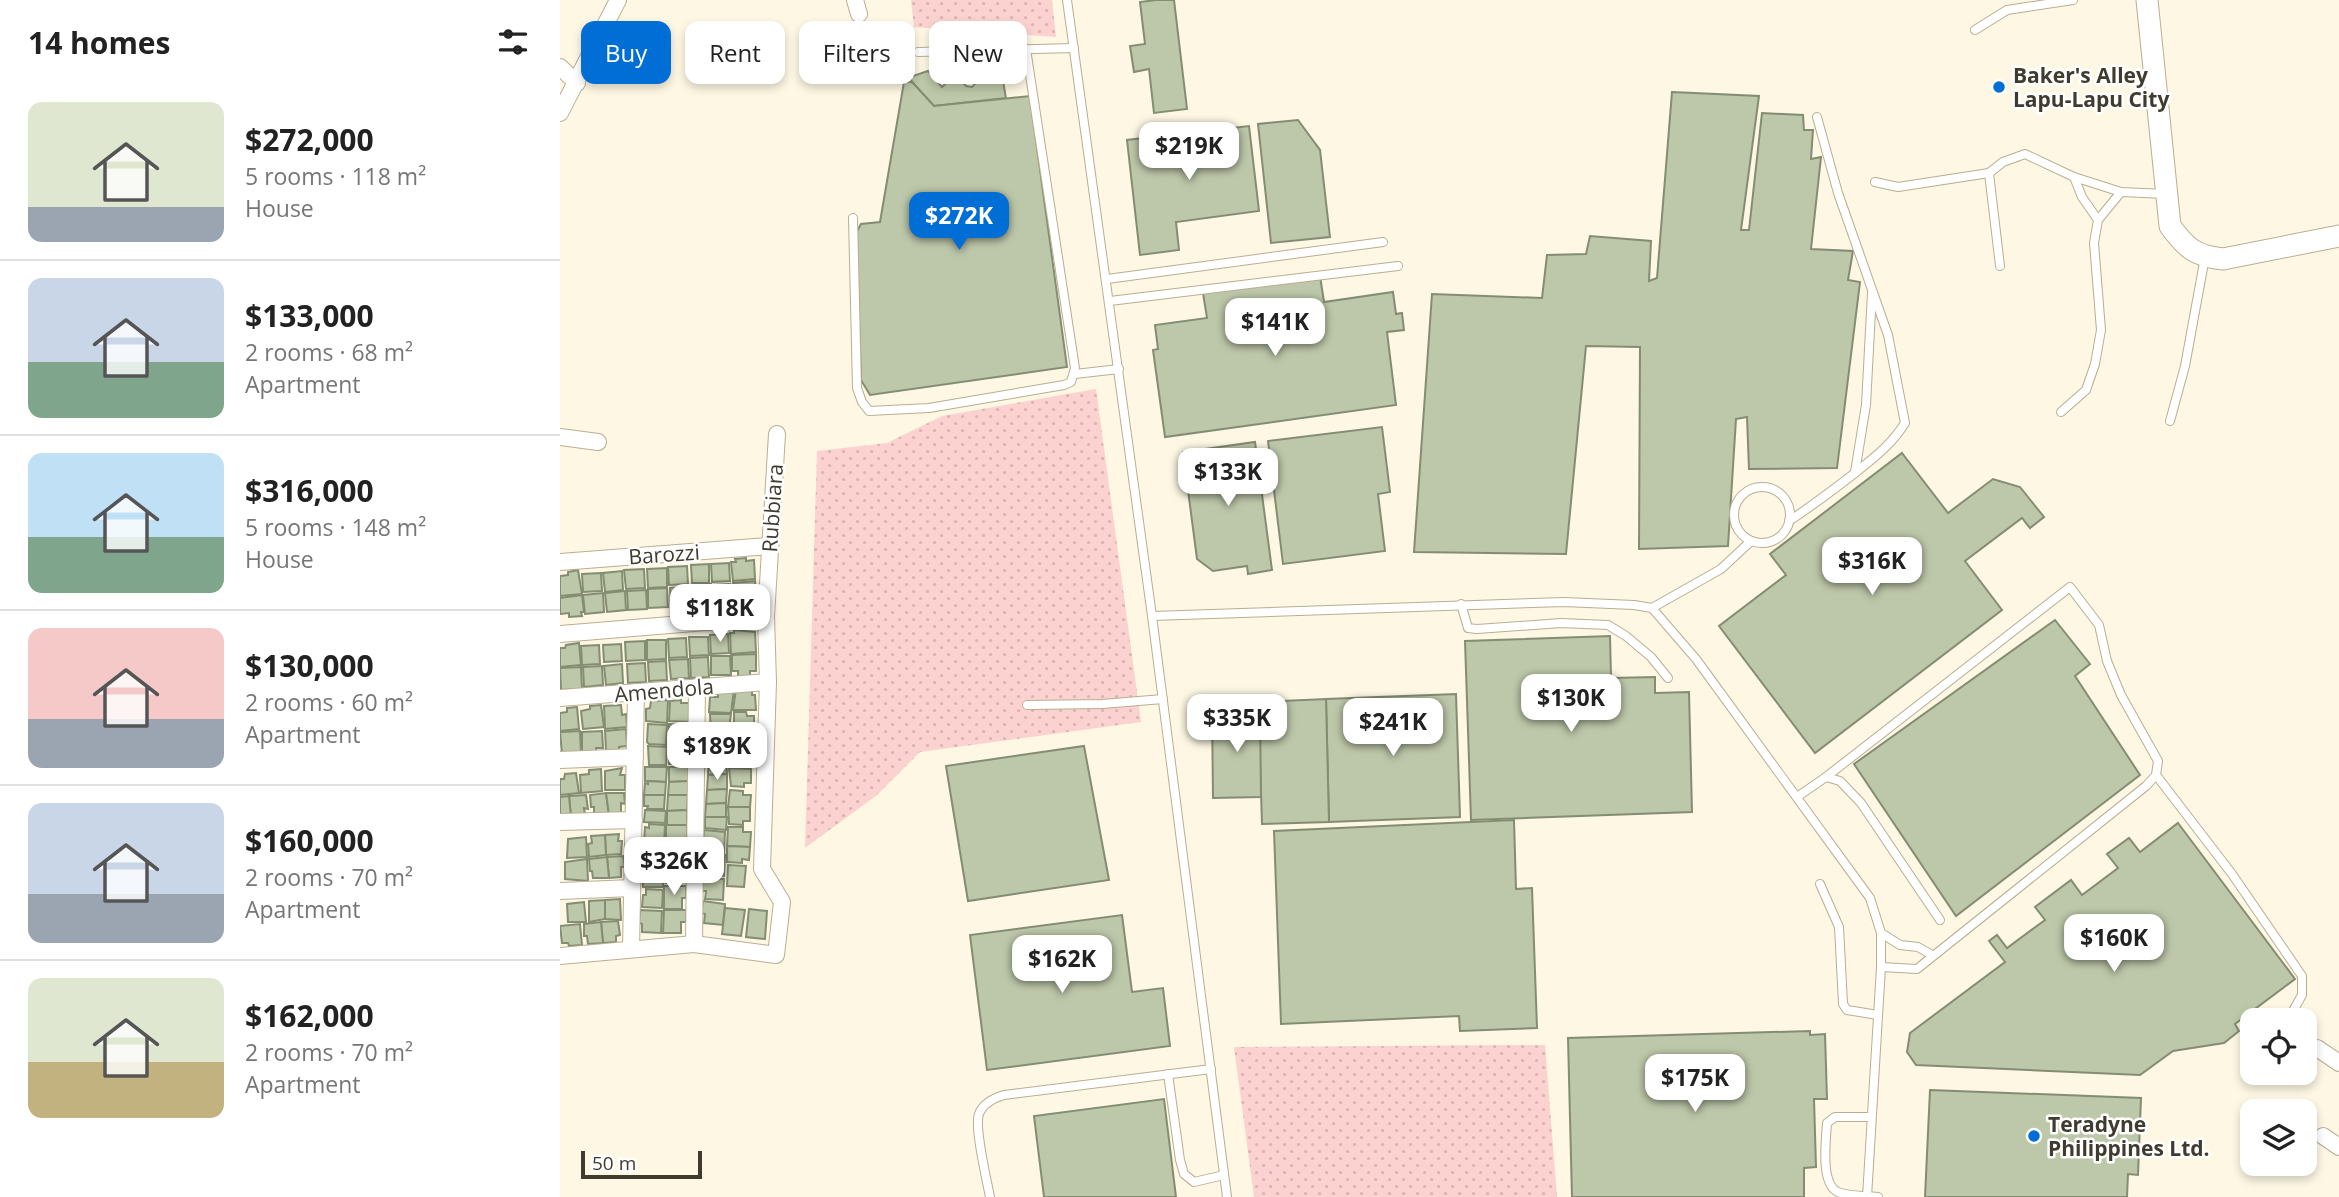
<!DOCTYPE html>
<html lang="en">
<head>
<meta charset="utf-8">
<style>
	:root { --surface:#fff; --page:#f2f2f2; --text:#222; --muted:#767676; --line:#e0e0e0; --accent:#006ed5 }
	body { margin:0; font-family:"Open Sans",sans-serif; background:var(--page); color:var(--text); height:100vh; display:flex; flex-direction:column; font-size:26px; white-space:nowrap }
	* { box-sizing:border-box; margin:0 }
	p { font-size:23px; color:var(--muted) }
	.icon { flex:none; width:38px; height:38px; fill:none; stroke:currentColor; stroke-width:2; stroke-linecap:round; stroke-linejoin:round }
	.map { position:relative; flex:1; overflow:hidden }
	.drawer { display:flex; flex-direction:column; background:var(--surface); width:560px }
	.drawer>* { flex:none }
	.guide { position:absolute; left:21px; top:21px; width:665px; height:63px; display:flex; gap:14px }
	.controls { position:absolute; left:1680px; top:1008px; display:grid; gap:14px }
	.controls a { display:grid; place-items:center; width:77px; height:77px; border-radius:14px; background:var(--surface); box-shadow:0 4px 10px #0003; font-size:35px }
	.scale { position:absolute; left:21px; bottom:18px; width:121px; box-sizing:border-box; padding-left:7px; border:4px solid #403b2f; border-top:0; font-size:19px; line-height:24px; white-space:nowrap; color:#403b2f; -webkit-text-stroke:5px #fff; paint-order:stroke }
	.price { position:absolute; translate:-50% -60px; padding:0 16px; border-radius:14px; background:#fff; color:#222; font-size:23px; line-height:46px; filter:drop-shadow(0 2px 4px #0008) }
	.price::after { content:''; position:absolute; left:50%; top:42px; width:21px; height:16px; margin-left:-10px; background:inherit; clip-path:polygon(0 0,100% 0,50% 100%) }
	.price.on { background:var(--accent); color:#fff }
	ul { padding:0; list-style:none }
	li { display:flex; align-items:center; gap:21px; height:175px; padding:0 28px }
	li+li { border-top:2px solid var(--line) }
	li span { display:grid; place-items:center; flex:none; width:196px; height:140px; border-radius:14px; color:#555 }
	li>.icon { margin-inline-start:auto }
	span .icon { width:84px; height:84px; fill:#fffc; stroke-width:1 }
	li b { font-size:30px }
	h2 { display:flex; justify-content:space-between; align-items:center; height:84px; padding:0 28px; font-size:30px }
	.pill { padding:0 24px; border-radius:14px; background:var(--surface); box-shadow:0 4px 10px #0003; font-size:24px; line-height:63px }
	.pill.on { background:var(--accent); color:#fff }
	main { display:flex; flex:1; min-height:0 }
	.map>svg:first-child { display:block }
</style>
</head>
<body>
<main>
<section class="drawer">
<h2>14 homes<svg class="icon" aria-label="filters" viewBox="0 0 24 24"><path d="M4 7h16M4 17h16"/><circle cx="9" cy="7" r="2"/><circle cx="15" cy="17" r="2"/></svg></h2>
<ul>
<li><span style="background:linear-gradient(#dfe7d0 75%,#9aa5b1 0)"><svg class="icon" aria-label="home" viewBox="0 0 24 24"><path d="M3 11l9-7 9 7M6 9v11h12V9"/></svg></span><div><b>$272,000</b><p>5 rooms · 118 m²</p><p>House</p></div></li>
<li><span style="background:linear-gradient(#c9d6e8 60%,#7fa58c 0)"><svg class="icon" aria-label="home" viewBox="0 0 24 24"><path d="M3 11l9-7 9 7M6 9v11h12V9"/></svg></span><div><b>$133,000</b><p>2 rooms · 68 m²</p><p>Apartment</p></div></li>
<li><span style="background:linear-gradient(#bfe0f5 60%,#7fa58c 0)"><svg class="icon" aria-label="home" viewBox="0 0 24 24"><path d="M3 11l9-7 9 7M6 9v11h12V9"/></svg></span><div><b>$316,000</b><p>5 rooms · 148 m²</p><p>House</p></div></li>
<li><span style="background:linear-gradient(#f6c9c9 65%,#9aa5b1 0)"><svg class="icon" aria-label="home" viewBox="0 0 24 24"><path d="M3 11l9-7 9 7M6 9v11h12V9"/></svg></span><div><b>$130,000</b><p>2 rooms · 60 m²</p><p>Apartment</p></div></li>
<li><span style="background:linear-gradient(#c9d6e8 65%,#9aa5b1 0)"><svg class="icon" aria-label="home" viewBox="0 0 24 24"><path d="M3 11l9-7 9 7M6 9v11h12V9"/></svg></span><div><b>$160,000</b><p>2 rooms · 70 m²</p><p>Apartment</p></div></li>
<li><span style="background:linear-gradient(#dfe7d0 60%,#c2b280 0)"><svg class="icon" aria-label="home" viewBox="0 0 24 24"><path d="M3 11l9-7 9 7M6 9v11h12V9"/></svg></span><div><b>$162,000</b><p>2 rooms · 70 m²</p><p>Apartment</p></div></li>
</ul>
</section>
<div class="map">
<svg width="1779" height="1197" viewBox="0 0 1779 1197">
	<defs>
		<pattern id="grass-dots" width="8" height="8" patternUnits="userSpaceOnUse" patternTransform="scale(1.75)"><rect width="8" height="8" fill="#fbd2cf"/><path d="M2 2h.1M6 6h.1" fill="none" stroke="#d8b5b2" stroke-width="1.8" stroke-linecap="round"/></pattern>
	</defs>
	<rect width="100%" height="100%" fill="#fdf7e4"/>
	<!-- grass -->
	<g fill="url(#grass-dots)">
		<polygon points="351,0 492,0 496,37 354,27"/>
		<polygon points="536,389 581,722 360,752 317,795 245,848 257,451 327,443 382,416"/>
		<polygon points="985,1045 997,1197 694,1197 674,1047"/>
	</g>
	<!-- building -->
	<g fill="#bdc7a9" stroke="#848d72" stroke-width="2">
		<polygon points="596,0 614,0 627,109 594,113 589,69 574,72 570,46 585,44 580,2"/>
		<polygon points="368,71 382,87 396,74 406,86 412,87 423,75 429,83 443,81 446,98 374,106 352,82 350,77"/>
		<polygon points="344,82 352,82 374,106 470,96 507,367 310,395 301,380 296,233 301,224 320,222"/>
		<polygon points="1112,92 1199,96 1181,230 1189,230 1202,113 1243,115 1244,130 1253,130 1251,159 1261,157 1251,249 1293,251 1288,280 1300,282 1277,468 1189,469 1187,417 1176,419 1168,546 1079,549 1080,347 1026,346 1006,554 854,552 872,294 982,298 987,255 1026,254 1030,236 1091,241 1089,281 1097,278"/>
		<polygon points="738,120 760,150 770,237 711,243 698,124"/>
		<polygon points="689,126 699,211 616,222 619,250 580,255 567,140"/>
		<polygon points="760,276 764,302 833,292 836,314 842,313 844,330 827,332 836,405 605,437 593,350 598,349 595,325 647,318 643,293"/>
		<polygon points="822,427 830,492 818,494 825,551 723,564 708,441"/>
		<polygon points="695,442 712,570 688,574 687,566 653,571 637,559 623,452"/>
		<polygon points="1342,453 1388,513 1433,479 1460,487 1484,517 1470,528 1462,518 1405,561 1442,610 1255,753 1159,626 1226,575 1210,554"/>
		<polygon points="186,558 186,561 194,560 195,579 173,581 171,562 176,562 175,559"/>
		<polygon points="169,563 170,581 152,582 151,564"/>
		<polygon points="149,564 149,583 132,583 131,565"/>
		<polygon points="127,566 128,584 109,585 108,567"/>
		<polygon points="107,568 107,587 88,588 87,569"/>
		<polygon points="84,569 85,588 66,589 64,570"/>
		<polygon points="18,570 22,594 0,596 0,576 8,575 8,572"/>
		<polygon points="62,571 63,590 45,592 43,573"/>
		<polygon points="41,573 42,591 23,592 22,574"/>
		<polygon points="195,581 196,598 191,598 191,604 176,605 173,583"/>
		<polygon points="151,584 152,604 132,605 131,586"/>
		<polygon points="170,584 171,602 154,603 153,585"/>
		<polygon points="128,586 130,606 111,607 110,588"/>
		<polygon points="107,588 108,607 88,608 88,589"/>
		<polygon points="86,590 87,609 68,610 67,591"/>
		<polygon points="65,591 66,610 47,612 45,593"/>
		<polygon points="43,593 44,612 25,614 23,595"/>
		<polygon points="22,595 24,612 21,612 22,616 9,617 9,613 0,614 0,598"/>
		<polygon points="1495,620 1530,664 1515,676 1580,775 1396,916 1294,764"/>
		<polygon points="174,630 195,632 196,652 171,654 170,633 174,633"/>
		<polygon points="168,634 169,653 151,654 150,635"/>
		<polygon points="1050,636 1051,678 1095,677 1095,693 1129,692 1132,812 911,820 905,641"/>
		<polygon points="129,637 148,637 149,655 130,656"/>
		<polygon points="126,638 127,657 109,658 108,639"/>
		<polygon points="87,640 106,640 106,659 87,660"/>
		<polygon points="85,641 85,660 66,661 65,642"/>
		<polygon points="19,643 21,665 0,667 0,648 5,648 6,645"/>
		<polygon points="61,644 62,661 44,662 43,645"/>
		<polygon points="39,645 40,664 22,665 21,646"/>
		<polygon points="196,654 196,671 190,671 190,676 178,676 178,671 172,671 172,655"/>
		<polygon points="151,656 170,656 171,675 151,675"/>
		<polygon points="148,657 149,677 131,678 130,658"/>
		<polygon points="128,659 129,678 111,679 109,660"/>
		<polygon points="106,661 107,680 89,681 88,662"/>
		<polygon points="85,663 86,682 68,683 67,664"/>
		<polygon points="62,664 63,683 46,685 44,666"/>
		<polygon points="42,666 43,685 24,687 23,667"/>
		<polygon points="21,667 22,689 1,690 0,668"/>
		<polygon points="192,688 192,695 195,695 196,710 173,710 176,689"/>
		<polygon points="174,690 171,713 149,712 150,697 158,697 158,691"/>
		<polygon points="896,694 900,817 769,822 766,699"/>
		<polygon points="766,699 769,822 702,824 698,702"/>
		<polygon points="108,700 107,723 86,721 86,709 90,708 91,701"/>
		<polygon points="121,700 121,703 130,703 129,722 109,721 110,701"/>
		<polygon points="41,705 44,727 23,729 21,711 30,709 30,706"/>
		<polygon points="61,705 62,715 66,714 67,727 45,729 44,706"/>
		<polygon points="17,707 19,729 0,731 0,713 7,712 7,708"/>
		<polygon points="700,709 701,797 653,798 652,710"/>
		<polygon points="174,712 186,712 187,716 194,716 194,729 170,729 171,723 174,723"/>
		<polygon points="150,714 171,714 168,735 151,735"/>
		<polygon points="88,724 107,725 106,745 89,744 87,742"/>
		<polygon points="109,724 128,725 127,744 108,744"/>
		<polygon points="66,729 67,746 59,747 59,750 46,751 45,731"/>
		<polygon points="170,729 194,729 193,744 186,744 184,747 172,747"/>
		<polygon points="20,731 21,753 2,754 0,732"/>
		<polygon points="42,731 43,748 36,748 36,752 22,753 22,732"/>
		<polygon points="149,737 168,737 166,756 149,756"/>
		<polygon points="128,745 128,764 109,764 109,746"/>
		<polygon points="88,746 107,747 106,765 89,765"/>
		<polygon points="524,746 549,880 408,901 386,766"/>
		<polygon points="172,751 185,751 186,755 192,754 191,769 169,768 170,761 172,762"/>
		<polygon points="166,758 167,774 148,775 149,759"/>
		<polygon points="85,767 107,767 106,782 85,781"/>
		<polygon points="109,767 128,767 128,781 109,782"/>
		<polygon points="62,768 60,775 65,775 65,790 45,790 45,771"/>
		<polygon points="169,768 191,769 191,783 184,783 184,787 171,786"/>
		<polygon points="41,769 42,791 21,793 20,775 29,774 29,770"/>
		<polygon points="16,773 19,793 0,795 0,779 4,779 5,774"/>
		<polygon points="167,774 167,789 147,790 148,775"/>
		<polygon points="88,781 106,782 105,795 84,795 85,783 88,784"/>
		<polygon points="128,781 128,795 108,795 109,782"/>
		<polygon points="167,789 166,803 146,804 147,790"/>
		<polygon points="170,790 183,791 183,795 191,795 190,807 168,807"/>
		<polygon points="46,793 49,815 34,815 34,807 31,807 30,795"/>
		<polygon points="46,793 64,793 65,804 61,803 61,814 49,815"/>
		<polygon points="26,795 28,809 24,808 25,815 11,817 9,796"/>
		<polygon points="84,795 105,795 104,809 87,809 88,806 84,806"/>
		<polygon points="108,795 128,795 127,810 107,811"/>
		<polygon points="9,796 11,817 0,817 0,797"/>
		<polygon points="166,803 166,817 145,817 146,804"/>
		<polygon points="168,807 190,807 190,821 183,821 183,825 169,824"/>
		<polygon points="85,810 106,811 105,823 84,822"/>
		<polygon points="127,810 127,825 107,825 107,811"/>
		<polygon points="145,817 167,817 166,830 145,828"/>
		<polygon points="954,820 956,889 972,888 977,1028 900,1031 899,1016 721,1024 714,831"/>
		<polygon points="1618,823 1735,979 1675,1024 1679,1031 1664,1043 1613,1051 1580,1075 1356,1065 1347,1052 1350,1033 1445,962 1429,941 1437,935 1447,948 1485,920 1475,907 1511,880 1522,895 1558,868 1547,854 1569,838 1580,852"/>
		<polygon points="89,824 105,825 104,844 84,843 85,827 89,828"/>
		<rect x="106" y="825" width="21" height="13"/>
		<polygon points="168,827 183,827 183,832 191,832 190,847 167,846"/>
		<polygon points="144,830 165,832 164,853 148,852 148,842 143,842"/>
		<polygon points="59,834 58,841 62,841 61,854 46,855 45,835"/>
		<polygon points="45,835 46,855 29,857 28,844 32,843 31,836"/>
		<polygon points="26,837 27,857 7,858 8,839"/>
		<polygon points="106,839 128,839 128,851 123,850 123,860 106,860"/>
		<polygon points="87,846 104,846 103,864 84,864"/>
		<polygon points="167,846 190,847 189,860 182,859 182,863 167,862"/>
		<polygon points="144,854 165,855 164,876 146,875 147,866 143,866"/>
		<polygon points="63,856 65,867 61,867 61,877 49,878 47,857"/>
		<polygon points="47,857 49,878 33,878 32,871 30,871 29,859"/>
		<polygon points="27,859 28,881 5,879 5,862"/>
		<polygon points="106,863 125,863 125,875 119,875 119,883 106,883"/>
		<polygon points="168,865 186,866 184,887 167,886"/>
		<polygon points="88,868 104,868 103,887 83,887 83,870 88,870"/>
		<polygon points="142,878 164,879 163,900 145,899 146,891 141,891"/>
		<polygon points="104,886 126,886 126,898 122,898 122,909 104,909"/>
		<polygon points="86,889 103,890 102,908 82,907 83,895 86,895"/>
		<polygon points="60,899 61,920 45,919 45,900"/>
		<polygon points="45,900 45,919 29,922 29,901"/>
		<polygon points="143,901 165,904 163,925 144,923 145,914 141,913"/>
		<polygon points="24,902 26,922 8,922 7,904"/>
		<polygon points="165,908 185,910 181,936 162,934"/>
		<polygon points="189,909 207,911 205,939 186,937"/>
		<polygon points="80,910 102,911 101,933 82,932 82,924 79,923"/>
		<polygon points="104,910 127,910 126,922 121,922 121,933 103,933"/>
		<polygon points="562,915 572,992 603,988 610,1046 427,1070 410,935"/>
		<polygon points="58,921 60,935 56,936 56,942 43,943 41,922"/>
		<polygon points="41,922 43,943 28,944 27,936 24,936 24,924"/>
		<polygon points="20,924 22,945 9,946 8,943 2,943 0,926"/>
		<polygon points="1250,1031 1250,1035 1265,1034 1267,1099 1254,1099 1256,1167 1244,1168 1244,1197 1012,1197 1008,1038"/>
		<polygon points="1370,1090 1581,1098 1578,1175 1568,1174 1567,1197 1365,1197"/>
		<polygon points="604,1099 616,1197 484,1197 474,1116"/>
	</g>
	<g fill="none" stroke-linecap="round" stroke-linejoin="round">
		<defs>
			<g id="lane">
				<polyline points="507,0 592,616 667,1197"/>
				<polyline points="1415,30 1447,10 1513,0"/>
				<polyline points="358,52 514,48"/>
				<polyline points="1429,173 1440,266"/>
				<polyline points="1514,177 1522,197 1538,220"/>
				<polyline points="1315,182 1338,187 1429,173 1443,162 1465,154 1514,177 1561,192 1606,194"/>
				<polyline points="293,218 297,388 302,402 309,411 369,408 504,385 511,382 515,368 466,49"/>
				<polyline points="547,279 823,242"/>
				<polyline points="550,301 838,266"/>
				<polyline points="515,374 559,369"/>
				<polyline points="1501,412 1526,390 1535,364 1541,330 1534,243 1538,220 1561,192"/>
				<polyline points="1610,421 1625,366 1645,257"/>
				<polyline points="1295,472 1306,405 1312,293"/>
				<circle cx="1202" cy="515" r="28"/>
				<path d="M 1229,521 C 1252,506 1273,490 1295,473 C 1315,457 1331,445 1345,423 L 1328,335 L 1278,193 L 1257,117"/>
				<polyline points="901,604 908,628 917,629 1001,623 1048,625 1066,636 1091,657 1108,678"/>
				<polyline points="1092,608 1161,569 1191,541"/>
				<polyline points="592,616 1004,602 1074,605 1092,608 1136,659 1310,898 1321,933 1321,967 1307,1197"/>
				<polyline points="467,705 542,704 603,699"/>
				<polyline points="1596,775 1672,874 1742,976 1742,995 1728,1020"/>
				<polyline points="1266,777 1510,587 1539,625 1547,661 1561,695 1598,761 1596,775 1586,786 1357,969 1321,967"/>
				<polyline points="1237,797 1266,777 1280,781 1301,803 1380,920"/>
				<polyline points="1260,884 1279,927 1283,1004 1287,1010 1318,1015"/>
				<polyline points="1321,933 1340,945 1358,947 1372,955"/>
				<polyline points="608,1074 620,1160 624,1174 634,1182 664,1175"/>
				<path d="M 1311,1117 L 1275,1117 L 1267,1123 C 1266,1140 1260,1184 1278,1192 C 1290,1197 1305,1195 1318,1197"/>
				<path d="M 430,1197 C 427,1181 414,1127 419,1114 C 423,1103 434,1098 444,1095 L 651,1069"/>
			</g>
			<g id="street">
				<polyline points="295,0 299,14"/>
				<polyline points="0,67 17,83"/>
				<polyline points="0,113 58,0"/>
				<polyline points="0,437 38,442"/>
				<polyline points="0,562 209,546"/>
				<polyline points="0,634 206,617"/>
				<polyline points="0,698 208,682"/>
				<polyline points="0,760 75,757"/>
				<polyline points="0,822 74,820"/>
				<polyline points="0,891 72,888"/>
				<polyline points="134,944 137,687"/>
				<polyline points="71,949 76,692"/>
				<polyline points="0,956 134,944 216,955 222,902 202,869 208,682 206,617 217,434"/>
				<polyline points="1757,1048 1779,1063"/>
				<polyline points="1763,1136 1779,1147"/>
			</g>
			<path id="secondary" d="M 1587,0 L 1610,226 C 1626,248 1635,256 1663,259 L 1779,236"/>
		</defs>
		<!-- lane casing -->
		<use href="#lane" stroke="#b9ae91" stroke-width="10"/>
		<!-- street casing -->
		<use href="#street" stroke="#b9ae91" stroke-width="18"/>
		<!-- secondary casing -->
		<use href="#secondary" stroke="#b9ae91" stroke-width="23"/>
		<!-- lane -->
		<use href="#lane" stroke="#fff" stroke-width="8"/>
		<!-- street -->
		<use href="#street" stroke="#fff" stroke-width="16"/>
		<!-- secondary -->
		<use href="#secondary" stroke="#fff" stroke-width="21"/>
	</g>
	<!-- markers -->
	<g fill="#006ed5" stroke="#fff" stroke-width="2.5">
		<circle cx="1439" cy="87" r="7"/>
		<circle cx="1474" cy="1136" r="7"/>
	</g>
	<g text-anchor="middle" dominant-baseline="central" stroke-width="5" stroke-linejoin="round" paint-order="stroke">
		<!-- poi labels -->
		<g font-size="21" font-weight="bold" fill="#403b2f" stroke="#fff" text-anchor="start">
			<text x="1453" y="75">Baker's Alley<tspan x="1453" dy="24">Lapu-Lapu City</tspan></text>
			<text x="1488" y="1124">Teradyne<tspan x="1488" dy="24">Philippines Ltd.</tspan></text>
		</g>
		<!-- street labels -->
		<g font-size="21" fill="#403b2f" stroke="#fff">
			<text transform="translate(212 508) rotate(-86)">Rubbiara</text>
			<text transform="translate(104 554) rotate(-4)">Barozzi</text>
			<text transform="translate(104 690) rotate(-5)">Amendola</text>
		</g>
	</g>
</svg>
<div class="controls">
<a><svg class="icon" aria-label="locate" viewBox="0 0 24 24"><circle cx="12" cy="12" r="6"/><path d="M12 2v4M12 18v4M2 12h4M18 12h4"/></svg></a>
<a><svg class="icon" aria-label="layers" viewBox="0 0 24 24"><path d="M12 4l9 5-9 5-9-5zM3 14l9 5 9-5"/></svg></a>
</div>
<div class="scale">50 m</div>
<b class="price" style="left:629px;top:182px">$219K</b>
<b class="price on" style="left:399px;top:252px">$272K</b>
<b class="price" style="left:715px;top:358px">$141K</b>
<b class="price" style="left:668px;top:508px">$133K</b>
<b class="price" style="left:1312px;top:597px">$316K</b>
<b class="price" style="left:160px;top:644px">$118K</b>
<b class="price" style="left:1011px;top:734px">$130K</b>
<b class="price" style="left:677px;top:754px">$335K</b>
<b class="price" style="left:833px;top:758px">$241K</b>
<b class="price" style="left:157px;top:782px">$189K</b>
<b class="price" style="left:114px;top:897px">$326K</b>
<b class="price" style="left:1554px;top:974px">$160K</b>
<b class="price" style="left:502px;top:995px">$162K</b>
<b class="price" style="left:1135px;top:1114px">$175K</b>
<div class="guide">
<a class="pill on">Buy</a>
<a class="pill">Rent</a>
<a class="pill">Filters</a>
<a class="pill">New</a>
</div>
</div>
</main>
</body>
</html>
